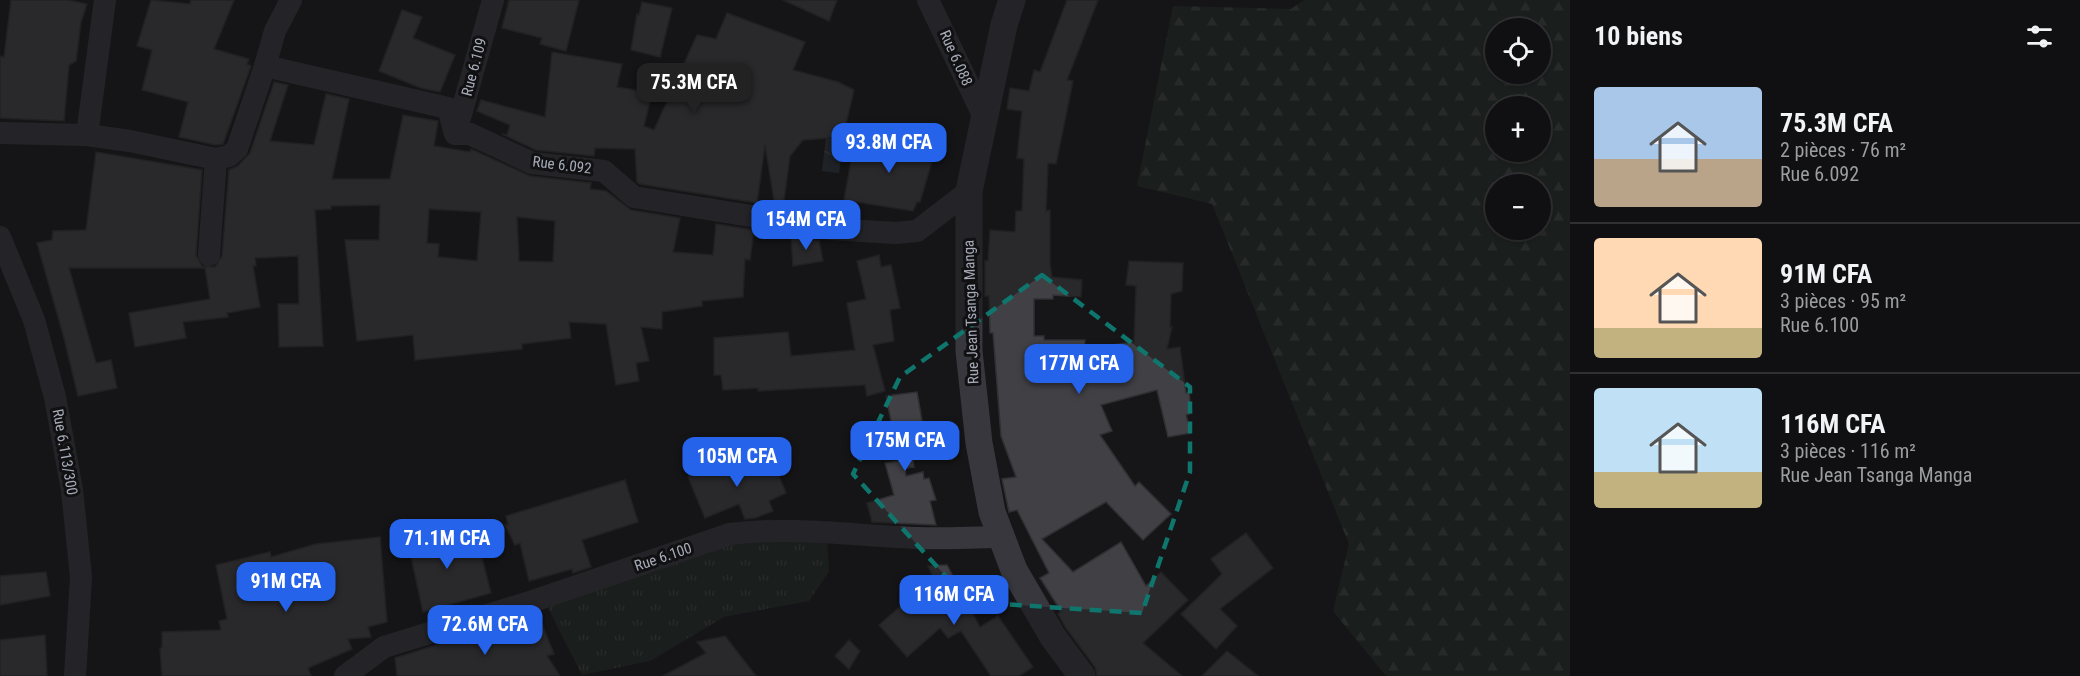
<!DOCTYPE html>
<html lang="fr">
<head>
<meta charset="utf-8">
<style>
	:root { --surface:#101012; --page:#19191b; --text:#f1f3f6; --muted:#9c9d9f; --line:#303032; --accent:#2563eb }
	body { margin:0; font-family:"Roboto Condensed",sans-serif; background:var(--page); color:var(--text); height:100vh; display:flex; flex-direction:column; font-size:22px; white-space:nowrap }
	* { box-sizing:border-box; margin:0 }
	p { font-size:20px; color:var(--muted) }
	.icon { flex:none; width:33px; height:33px; fill:none; stroke:currentColor; stroke-width:2; stroke-linecap:round; stroke-linejoin:round }
	.map { position:relative; flex:1; overflow:hidden }
	.drawer { display:flex; flex-direction:column; background:var(--surface); width:510px }
	.drawer>* { flex:none }
	.tools { position:absolute; left:1485px; top:18px; display:grid; gap:12px }
	.tools a { display:grid; place-items:center; width:66px; height:66px; border-radius:50%; background:var(--surface); box-shadow:0 2px 4px #0004,0 0 0 2px var(--line); font-size:30px }
	.price { position:absolute; translate:-50% -51px; padding:0 14px; border-radius:12px; background:var(--accent); color:#fff; font-size:20px; line-height:39px; filter:drop-shadow(0 2px 3px #0008) }
	.price::after { content:''; position:absolute; left:50%; top:36px; width:18px; height:14px; margin-left:-9px; background:inherit; clip-path:polygon(0 0,100% 0,50% 100%) }
	.price.selected { background:#222; color:#fff }
	ul { padding:0; list-style:none }
	li { display:flex; align-items:center; gap:18px; height:150px; padding:0 24px }
	li+li { border-top:2px solid var(--line) }
	li span { display:grid; place-items:center; flex:none; width:168px; height:120px; border-radius:6px; color:#555 }
	li>.icon { margin-inline-start:auto }
	span .icon { width:72px; height:72px; fill:#fffc; stroke-width:1 }
	li b { font-size:26px }
	h2 { display:flex; justify-content:space-between; align-items:center; height:72px; padding:0 24px; font-size:26px }
	main { display:flex; flex:1; min-height:0 }
	.map>svg:first-child { display:block }
</style>
</head>
<body>
<main>
<div class="map">
<svg width="1570" height="676" viewBox="0 0 1570 676">
	<defs>
		<pattern id="grass-tufts" width="24" height="20" patternUnits="userSpaceOnUse" patternTransform="scale(1.5)"><rect width="24" height="20" fill="#202822"/><path d="M3 7l-1-3M5 7V3M7 7l1-3M15 17l-1-3M17 17v-4M19 17l1-3" fill="none" stroke="#3e4440"/></pattern>
		<pattern id="forest-firs" width="22" height="20" patternUnits="userSpaceOnUse" patternTransform="scale(1.5)"><rect width="22" height="20" fill="#202822"/><path d="M5 1l3.5 6h-7zM16 11l3.5 6h-7z" fill="#3e4440"/></pattern>
		<pattern id="water-ripples" width="26" height="14" patternUnits="userSpaceOnUse" patternTransform="scale(1.5)"><rect width="26" height="14" fill="#2c333c"/><path d="M2 4q2-2 4 0t4 0M15 11q2-2 4 0t4 0" fill="none" stroke="#484e56"/></pattern>
	</defs>
	<rect width="100%" height="100%" fill="#161618"/>
	<!-- grass -->
	<polygon fill="url(#grass-tufts)" points="736,538 827,539 829,571 809,601 724,617 650,661 582,675 545,602"/>
	<!-- forest -->
	<path fill="url(#forest-firs)" fill-rule="evenodd" d="M 1304,0 L 1570,0 L 1570,676 L 1386,676 L 1333,611 L 1349,544 L 1212,204 L 1137,186 L 1173,6 L 1291,9 ZM 1496,28 L 1540,28 L 1540,74 L 1496,74 ZM 1496,106 L 1540,106 L 1540,152 L 1496,152 ZM 1496,184 L 1540,184 L 1540,230 L 1496,230 Z"/>
	<!-- water -->
	<polygon fill="url(#water-ripples)" points="826,138 843,140 839,173 822,171"/>
	<!-- building -->
	<g fill="#404045" stroke="#303034" stroke-width="1.5" fill-rule="evenodd">
		<polygon points="11,0 68,0 87,4 81,22 76,61 69,65 64,121 0,118 0,56 4,57"/>
		<polygon points="151,0 190,4 191,0 234,0 214,49 249,59 247,64 251,66 223,144 216,145 179,137 188,102 142,90 152,50 137,46"/>
		<polygon points="509,0 579,0 566,51 540,44 542,38 502,28"/>
		<polygon points="783,0 837,0 829,21"/>
		<polygon points="1067,0 1098,0 1067,80 1073,81 1056,164 1048,163 1046,211 1050,210 1050,264 1052,277 1082,280 1081,297 1053,295 1053,299 1034,299 1034,336 1044,336 1044,340 1085,340 1084,349 1134,342 1136,286 1126,285 1129,261 1183,263 1182,291 1171,294 1170,327 1172,327 1167,349 1180,347 1186,393 1189,392 1192,413 1186,415 1191,433 1168,437 1157,390 1101,405 1112,431 1100,435 1135,486 1139,482 1171,514 1143,540 1106,502 1042,539 1073,572 1121,542 1146,586 1161,572 1188,600 1143,643 1182,676 1097,676 1095,667 1066,628 1058,614 1061,611 1040,578 1049,573 1017,510 1009,512 1002,479 1016,477 1001,436 993,333 990,333 989,296 985,296 985,261 988,261 990,230 1015,232 1016,211 1022,211 1024,159 1017,158 1022,111 1007,109 1010,88 1029,91 1034,70 1040,72"/>
		<polygon points="642,2 672,8 660,57 631,50 637,14 639,15"/>
		<polygon points="402,10 422,17 413,38 455,55 440,92 421,88 379,71"/>
		<polygon points="727,13 805,42 793,70 838,82 854,90 843,137 803,140 790,156 783,208 775,206 765,145 757,203 640,184 637,182 635,149 595,148 594,156 536,150 502,134 507,135 510,125 477,111 481,100 545,117 552,52 622,64 617,87 652,93 644,126 654,130 697,35 716,39"/>
		<path d="M 274,82 L 288,85 L 270,141 L 314,145 L 326,94 L 349,99 L 332,179 L 390,179 L 403,115 L 438,121 L 434,146 L 470,152 L 471,149 L 530,176 L 591,183 L 590,189 L 606,191 L 631,210 L 680,218 L 673,252 L 713,255 L 716,224 L 754,230 L 750,260 L 745,259 L 743,297 L 702,301 L 702,306 L 662,312 L 662,329 L 641,327 L 649,361 L 636,363 L 639,381 L 616,385 L 606,324 L 569,322 L 571,338 L 522,344 L 522,349 L 415,360 L 413,335 L 357,341 L 345,240 L 379,240 L 380,205 L 331,206 L 331,209 L 315,210 L 323,346 L 279,347 L 278,304 L 299,304 L 298,256 L 255,258 L 256,266 L 253,266 L 260,307 L 227,313 L 228,317 L 183,322 L 186,338 L 135,347 L 129,313 L 210,299 L 205,268 L 69,268 L 96,363 L 111,360 L 117,388 L 78,396 L 64,338 L 37,243 L 52,240 L 53,231 L 86,230 L 96,152 L 202,170 L 196,255 L 202,266 L 215,267 L 222,256 L 229,170 L 238,166 L 250,153 ZM 429,209 L 481,212 L 477,261 L 438,257 L 439,244 L 427,243 ZM 517,217 L 555,221 L 553,262 L 519,261 Z"/>
		<polygon points="855,139 913,149 914,143 937,144 920,202 917,202 913,211 844,200"/>
		<polygon points="791,236 819,241 823,261 793,266"/>
		<polygon points="879,255 881,267 891,265 900,308 890,310 894,341 873,345 885,391 867,396 865,385 758,391 758,388 723,390 721,375 714,375 714,338 788,332 791,356 855,350 847,303 866,299 857,261"/>
		<polygon points="917,392 922,421 909,425 914,467 905,468 906,476 923,472 924,479 929,478 936,500 930,501 936,525 872,522 867,503 894,495 885,463 899,461 886,396"/>
		<polygon points="749,453 756,471 774,464 786,493 769,501 773,511 755,518 745,519 739,504 705,518 688,477"/>
		<polygon points="625,480 638,522 582,540 591,567 573,573 572,569 529,581 520,543 515,545 505,525 508,525 506,516"/>
		<polygon points="433,531 440,531 444,543 476,534 491,593 423,612 407,538"/>
		<polygon points="1246,533 1273,568 1220,609 1237,626 1216,649 1181,614 1222,574 1211,559"/>
		<polygon points="380,537 387,622 368,627 371,637 348,639 352,649 308,668 311,676 162,676 160,648 162,648 162,632 221,630 219,621 227,619 216,565 270,552 271,557 316,544"/>
		<polygon points="947,565 980,627 998,616 1033,667 1019,676 991,676 961,631 948,638 940,628 907,657 879,625 912,596 936,583 928,566"/>
		<polygon points="46,572 50,596 0,605 0,576"/>
		<polygon points="540,619 554,654 547,656 560,676 397,676 395,658 484,630 486,639"/>
		<polygon points="45,635 47,676 0,676 0,640"/>
		<polygon points="725,636 756,676 663,676 706,653 697,642"/>
		<polygon points="849,640 860,651 849,669 835,656"/>
		<polygon points="1227,651 1258,676 1202,676"/>
	</g>
	<g fill="none" stroke-linecap="round" stroke-linejoin="round">
		<!-- minor -->
		<g stroke="#37373d" stroke-width="22">
			<polyline points="291,0 275,31 265,66 448,108 455,134 470,134 532,163 604,171 634,197 830,229 895,233 917,231 969,191"/>
			<polyline points="928,0 983,115"/>
			<polyline points="456,132 493,0"/>
			<polyline points="0,133 87,135 130,141 216,159 229,156 237,149 265,66"/>
			<polyline points="87,135 105,0"/>
			<polyline points="0,237 34,320 55,397 72,490 81,577 75,676"/>
			<polyline points="209,255 216,159"/>
			<path d="M 345,676 L 384,647 L 533,601 L 730,534 C 793,526 856,536 919,538 C 946,539 974,537 1002,537"/>
		</g>
		<!-- tertiary -->
		<polyline stroke="#37373d" stroke-width="27" points="1012,0 1004,25 969,191 969,351 979,443 992,512 1014,570 1053,637 1082,676"/>
	</g>
	<!-- marked area -->
	<path d="M0 0H1570V676H0ZM 1042,275 L 1190,387 L 1190,472 L 1142,613 L 969,602 L 853,474 L 900,377 Z" fill="#161618" fill-opacity=".55" fill-rule="evenodd"/>
	<path fill="none" stroke="#0f766e" stroke-width="4.5" stroke-dasharray="12 8" stroke-linejoin="round" d="M 1042,275 L 1190,387 L 1190,472 L 1142,613 L 969,602 L 853,474 L 900,377 Z"/>
	<g text-anchor="middle" dominant-baseline="central" stroke-width="6" stroke-linejoin="round" paint-order="stroke">
		<!-- street labels -->
		<g font-size="15" fill="#a7abb8" stroke="#111113">
			<text transform="translate(956 58) rotate(66)">Rue 6.088</text>
			<text transform="translate(474 67) rotate(-75)">Rue 6.109</text>
			<text transform="translate(562 165) rotate(7)">Rue 6.092</text>
			<text transform="translate(971 312) rotate(-92)">Rue Jean Tsanga Manga</text>
			<text transform="translate(65 452) rotate(80)">Rue 6.113/300</text>
			<text transform="translate(663 557) rotate(-19)">Rue 6.100</text>
		</g>
	</g>
</svg>
<div class="tools">
<a><svg class="icon" aria-label="locate" viewBox="0 0 24 24"><circle cx="12" cy="12" r="6"/><path d="M12 2v4M12 18v4M2 12h4M18 12h4"/></svg></a>
<a>+</a>
<a>−</a>
</div>
<b class="price selected" style="left:694px;top:114px">75.3M CFA</b>
<b class="price" style="left:889px;top:174px">93.8M CFA</b>
<b class="price" style="left:806px;top:251px">154M CFA</b>
<b class="price" style="left:1079px;top:395px">177M CFA</b>
<b class="price" style="left:905px;top:472px">175M CFA</b>
<b class="price" style="left:737px;top:488px">105M CFA</b>
<b class="price" style="left:447px;top:570px">71.1M CFA</b>
<b class="price" style="left:286px;top:613px">91M CFA</b>
<b class="price" style="left:954px;top:626px">116M CFA</b>
<b class="price" style="left:485px;top:656px">72.6M CFA</b>
</div>
<section class="drawer">
<h2>10 biens<svg class="icon" aria-label="filters" viewBox="0 0 24 24"><path d="M4 7h16M4 17h16"/><circle cx="9" cy="7" r="2"/><circle cx="15" cy="17" r="2"/></svg></h2>
<ul>
<li><span style="background:linear-gradient(#a9c7e8 60%,#b9a48a 0)"><svg class="icon" aria-label="home" viewBox="0 0 24 24"><path d="M3 11l9-7 9 7M6 9v11h12V9"/></svg></span><div><b>75.3M CFA</b><p>2 pièces · 76 m²</p><p>Rue 6.092</p></div></li>
<li><span style="background:linear-gradient(#ffd9b3 75%,#c2b280 0)"><svg class="icon" aria-label="home" viewBox="0 0 24 24"><path d="M3 11l9-7 9 7M6 9v11h12V9"/></svg></span><div><b>91M CFA</b><p>3 pièces · 95 m²</p><p>Rue 6.100</p></div></li>
<li><span style="background:linear-gradient(#bfe0f5 70%,#c2b280 0)"><svg class="icon" aria-label="home" viewBox="0 0 24 24"><path d="M3 11l9-7 9 7M6 9v11h12V9"/></svg></span><div><b>116M CFA</b><p>3 pièces · 116 m²</p><p>Rue Jean Tsanga Manga</p></div></li>
</ul>
</section>
</main>
</body>
</html>
